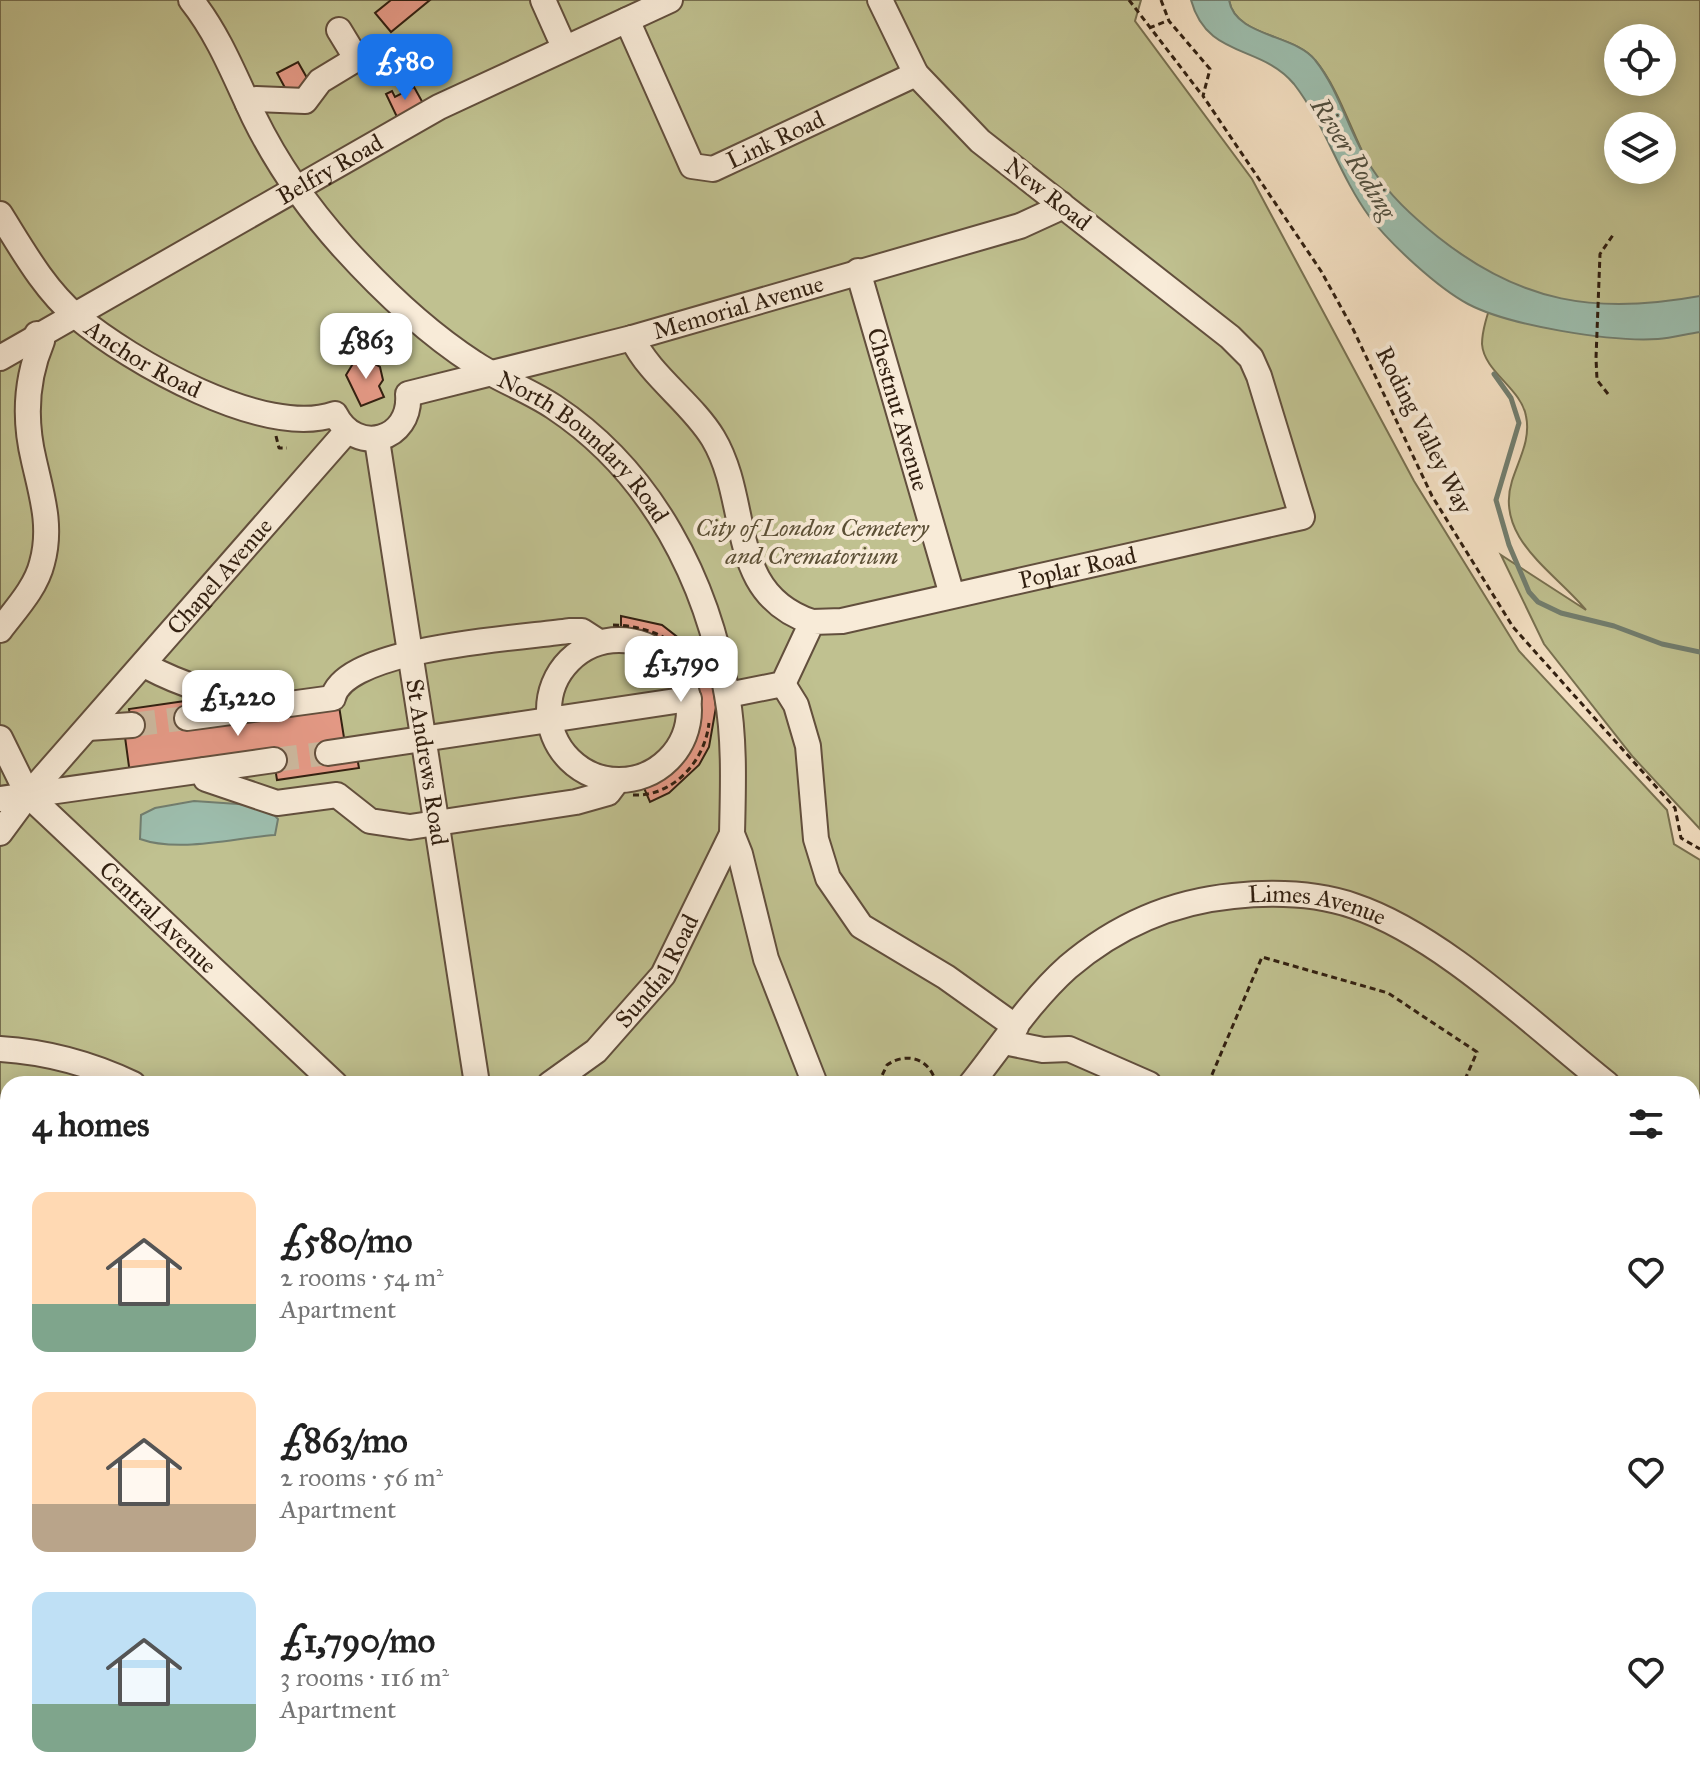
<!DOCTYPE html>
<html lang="en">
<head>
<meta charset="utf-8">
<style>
	:root { --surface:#fff; --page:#f2f2f2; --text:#222; --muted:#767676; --accent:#1a73e8 }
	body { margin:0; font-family:"IM FELL Great Primer",serif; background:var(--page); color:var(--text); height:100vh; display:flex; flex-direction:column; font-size:30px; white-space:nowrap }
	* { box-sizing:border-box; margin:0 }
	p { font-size:26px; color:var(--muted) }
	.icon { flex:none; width:44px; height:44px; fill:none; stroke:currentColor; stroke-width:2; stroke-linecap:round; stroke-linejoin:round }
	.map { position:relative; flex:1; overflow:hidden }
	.panel { position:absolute; left:0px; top:1076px; width:1700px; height:712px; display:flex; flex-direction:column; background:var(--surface); border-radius:24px 24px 0 0; box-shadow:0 4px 20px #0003 }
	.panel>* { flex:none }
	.tools { position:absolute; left:1604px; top:24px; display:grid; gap:16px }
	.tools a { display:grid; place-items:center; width:72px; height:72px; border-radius:50%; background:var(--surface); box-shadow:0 4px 20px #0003; font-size:40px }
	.price { position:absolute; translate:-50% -68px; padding:0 18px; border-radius:16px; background:#fff; color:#222; font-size:26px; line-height:52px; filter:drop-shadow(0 2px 4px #0008) }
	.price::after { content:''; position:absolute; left:50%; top:48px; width:24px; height:18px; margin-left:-12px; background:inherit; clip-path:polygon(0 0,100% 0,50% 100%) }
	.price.on { background:var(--accent); color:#fff }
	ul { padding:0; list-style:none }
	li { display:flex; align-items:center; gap:24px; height:200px; padding:0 32px }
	li span { display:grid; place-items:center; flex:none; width:224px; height:160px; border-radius:16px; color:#555 }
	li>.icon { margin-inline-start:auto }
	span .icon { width:96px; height:96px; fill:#fffc; stroke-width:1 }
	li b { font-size:34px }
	h2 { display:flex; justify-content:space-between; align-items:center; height:96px; padding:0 32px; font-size:34px }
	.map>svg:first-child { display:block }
</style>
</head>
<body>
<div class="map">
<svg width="1700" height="1788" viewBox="0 0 1700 1788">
	<rect width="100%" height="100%" fill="#f4e0c3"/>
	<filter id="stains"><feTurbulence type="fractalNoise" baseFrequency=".0025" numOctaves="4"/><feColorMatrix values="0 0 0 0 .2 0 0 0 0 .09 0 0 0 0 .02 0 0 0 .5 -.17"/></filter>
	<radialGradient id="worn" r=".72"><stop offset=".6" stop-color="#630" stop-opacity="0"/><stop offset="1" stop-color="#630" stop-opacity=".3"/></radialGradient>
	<!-- green -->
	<g fill="#c0c190" stroke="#787050" stroke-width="2" fill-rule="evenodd">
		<polygon points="0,0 1141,0 1135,21 1252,179 1414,481 1519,651 1667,810 1674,844 1700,860 1700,1788 585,1788 573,1780 1692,1780 1692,1084 8,1084 8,1365 0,1357"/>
		<path d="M 1229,0 L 1700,0 L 1700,829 L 1633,757 L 1544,644 L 1501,555 L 1586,610 C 1555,572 1494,538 1512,481 C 1519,459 1531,439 1526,416 C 1521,388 1484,372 1482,344 C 1482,324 1494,298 1499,279 C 1451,249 1395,213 1368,163 C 1350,129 1339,89 1315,60 C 1295,34 1235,37 1229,0 ZM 1618,38 L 1662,38 L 1662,82 L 1618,82 ZM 1618,126 L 1662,126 L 1662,170 L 1618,170 Z"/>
		<polygon points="0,1380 8,1387 8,1639 0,1624"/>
		<polygon points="0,1718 8,1732 8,1780 34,1780 39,1788 0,1788"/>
		<polygon points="86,1780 552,1780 564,1788 90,1788"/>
	</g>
	<!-- water -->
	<g fill="#9dbeae" stroke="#727e6f" stroke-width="2">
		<path d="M 1191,0 L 1229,0 C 1235,37 1295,34 1315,60 C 1340,91 1349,134 1371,167 C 1389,195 1412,216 1438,237 C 1521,303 1596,315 1700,296 L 1700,332 C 1686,334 1672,338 1658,339 C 1611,342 1510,326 1468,304 C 1438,288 1390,244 1369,216 C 1339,175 1325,124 1294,84 C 1261,44 1207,59 1191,0 Z"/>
		<path d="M 194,801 L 265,806 L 278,819 L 275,835 C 234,838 179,853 140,839 L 141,815 L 155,808 Z"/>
	</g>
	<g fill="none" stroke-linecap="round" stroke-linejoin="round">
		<!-- stream -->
		<polyline stroke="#727e6f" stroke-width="5" points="1494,374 1511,398 1519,423 1496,500 1509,545 1529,592 1538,602 1561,613 1614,626 1662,644 1700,652"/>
	</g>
	<!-- building -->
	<g fill="#e79b88" stroke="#311f10" stroke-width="2">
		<polygon points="391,0 430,0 391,32 375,13"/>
		<polygon points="298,62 311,85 290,97 277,73"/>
		<polygon points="414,87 424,105 397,117 386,94 392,91 395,97"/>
		<polygon points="368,360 380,367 383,380 379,386 384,397 361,406 346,375 354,362"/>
		<polygon points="621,616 662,625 694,650 713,687 716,707 709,747 699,765 669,793 650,802 644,788 675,770 695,742 700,725 698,690 692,674 670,647 655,638 621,630"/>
		<polygon points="213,697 215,710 339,706 345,744 357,757 359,768 277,780 273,754 130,774 125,737 133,736 129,709"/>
	</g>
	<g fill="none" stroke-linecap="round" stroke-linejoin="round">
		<!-- minor-tunnel -->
		<g stroke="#cdb99f" stroke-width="24" stroke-dasharray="24 12" stroke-linecap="butt">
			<polyline points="132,725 187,718"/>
			<polyline points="274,760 328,753"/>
		</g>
		<defs>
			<g id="minor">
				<path id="s1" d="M 191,0 C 219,35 235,77 254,117 C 277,164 308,208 343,247 C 381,289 426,332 474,363 C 499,380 529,390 554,407 C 652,472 708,581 727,695 C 735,740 733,789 732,834 L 740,854 L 766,959 L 815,1084"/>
				<polyline points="543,0 564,47"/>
				<path id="s2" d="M 627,20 L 692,166 L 713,169 L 916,74"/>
				<polyline points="248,104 256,99 305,101 320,81 353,61 353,53 339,30"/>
				<path id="s3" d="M 0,214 C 22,249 44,289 76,316 C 130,361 265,439 335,414 C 356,456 412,441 408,394 L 632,338 L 1020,226 L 1055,210 L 1061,204"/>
				<path id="s4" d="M 858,271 L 952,595"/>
				<path d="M 632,338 C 650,376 691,402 713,438 C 752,503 725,593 812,622"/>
				<path id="s5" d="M 0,358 L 439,107 L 670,0"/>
				<path id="s6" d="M 377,440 L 477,1084"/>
				<path d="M 0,630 C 15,610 36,588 42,563 C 52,527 42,496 34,461 C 24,420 26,379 42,341 L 37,334"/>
				<circle cx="619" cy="710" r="70"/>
				<path d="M 144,665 C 182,685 217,698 260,694"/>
				<polyline points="783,684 796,705 808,746 816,839 828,878 861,926 946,977 1016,1027"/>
				<path id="s7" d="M 728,695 L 783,684 L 812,622 L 842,621 L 1302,517 L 1259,376 L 1251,358 L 1230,337 L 980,141 L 916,74 L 880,0"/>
				<path d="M 187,718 L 333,698 C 344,647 522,638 569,631 L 582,631 L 599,642"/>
				<polyline points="88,728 132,725"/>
				<path id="s8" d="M 0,738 L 28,795 L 335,1084"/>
				<polyline points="328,753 689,699"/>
				<polyline points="205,770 206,779 277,803 337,795 370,821 410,827 576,802 608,793 617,781"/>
				<polyline points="0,799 274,760"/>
				<path id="s9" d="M 0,833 L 28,795 L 347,431"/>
				<polyline points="1004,1042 1043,1050 1069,1049 1149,1084"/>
				<path d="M 0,1049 C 48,1052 91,1064 133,1084"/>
				<path id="s10" d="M 550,1084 L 596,1051 L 663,975 L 732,834"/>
				<path id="s11" d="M 971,1084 C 1002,1045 1031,1000 1068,967 C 1115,927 1171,902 1233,896 C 1272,892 1316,893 1354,906 C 1441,935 1534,1026 1607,1084"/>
				<polyline points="1692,1121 1700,1111"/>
				<polyline points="1692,1151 1700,1158"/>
				<polyline points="1692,1334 1700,1338"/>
				<polyline points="1692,1642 1700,1648"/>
				<polyline points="868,1780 881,1788"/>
				<polyline points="1008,1780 1010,1788"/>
				<polyline points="1201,1780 1211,1788"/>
				<polyline points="1261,1780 1262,1788"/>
				<polyline points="1418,1780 1428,1788"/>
				<polyline points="1164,1788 1164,1780"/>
				<polyline points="1525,1788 1531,1780"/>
			</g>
			<g id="major">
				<polyline points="0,1373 8,1380"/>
				<polyline points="0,1660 8,1673"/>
				<polyline points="72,1780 77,1788"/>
				<polyline points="562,1780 574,1788"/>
			</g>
		</defs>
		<!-- minor casing -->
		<use href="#minor" stroke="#624f3d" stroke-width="28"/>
		<!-- major casing -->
		<use href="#major" stroke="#311f10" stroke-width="34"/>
		<!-- path -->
		<g stroke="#311f10" stroke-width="3" stroke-dasharray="6 4" stroke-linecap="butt">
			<polyline points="1129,0 1202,95"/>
			<polyline points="1161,0 1169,21 1210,69 1203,96 1321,271 1353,329 1432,496 1513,627 1675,808 1681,838 1700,849"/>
			<polyline points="1149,28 1167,21"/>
			<polyline points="1608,394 1597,380 1596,358 1600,254 1613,235"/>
			<polyline points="276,436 279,448 287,448"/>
			<path d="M 613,625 C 651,626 683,641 701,676"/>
			<path d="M 633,795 C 673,797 705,761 709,723"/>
			<path d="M 878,1084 L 887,1065 C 907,1051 931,1059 936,1084"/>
			<polyline points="1208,1084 1262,957 1388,993 1477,1052 1463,1084"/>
			<polyline points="0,1309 8,1316"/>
			<polyline points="1692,1488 1700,1479"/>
			<polyline points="1692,1492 1700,1498"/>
			<polyline points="8,1520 4,1523 8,1533"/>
			<polyline points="1692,1556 1700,1546"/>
			<polyline points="0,1770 10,1788"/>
			<polyline points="148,1780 153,1788"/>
			<polyline points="517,1780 529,1788"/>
			<polyline points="658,1780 672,1788"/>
		</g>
		<!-- minor -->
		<use href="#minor" stroke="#f8ebd8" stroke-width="24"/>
		<!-- major -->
		<use href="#major" stroke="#eac082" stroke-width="30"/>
	</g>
	<g text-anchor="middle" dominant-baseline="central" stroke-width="8" stroke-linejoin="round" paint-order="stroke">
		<!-- street labels -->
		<g font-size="24" fill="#311f10" stroke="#f8ebd8">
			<text stroke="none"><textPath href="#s2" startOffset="250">Link Road</textPath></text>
			<text stroke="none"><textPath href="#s5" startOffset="380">Belfry Road</textPath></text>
			<text transform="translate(1048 194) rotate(38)">New Road</text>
			<text stroke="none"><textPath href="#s3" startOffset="866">Memorial Avenue</textPath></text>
			<text stroke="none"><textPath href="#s3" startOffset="208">Anchor Road</textPath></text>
			<text stroke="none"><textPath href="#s4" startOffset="144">Chestnut Avenue</textPath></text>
			<text transform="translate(1424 430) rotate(63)">Roding Valley Way</text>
			<text stroke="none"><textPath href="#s1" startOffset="606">North Boundary Road</textPath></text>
			<text stroke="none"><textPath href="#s7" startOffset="396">Poplar Road</textPath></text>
			<text stroke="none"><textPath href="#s9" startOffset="338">Chapel Avenue</textPath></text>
			<text stroke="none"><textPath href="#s6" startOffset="326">St Andrews Road</textPath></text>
			<text stroke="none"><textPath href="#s11" startOffset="420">Limes Avenue</textPath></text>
			<text stroke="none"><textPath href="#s8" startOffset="242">Central Avenue</textPath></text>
			<text stroke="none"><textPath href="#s10" startOffset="158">Sundial Road</textPath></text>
		</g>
		<!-- park labels -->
		<g font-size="24" font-style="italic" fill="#5c5036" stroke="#f8ebd8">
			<text x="812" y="528">City of London Cemetery<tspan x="812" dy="28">and Crematorium</tspan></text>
		</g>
		<!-- water labels -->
		<g font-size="26" font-style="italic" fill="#514f3f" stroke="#f8ebd8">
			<text transform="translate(1354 158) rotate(58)">River Roding</text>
		</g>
	</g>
	<rect width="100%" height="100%" filter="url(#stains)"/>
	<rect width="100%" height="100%" fill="url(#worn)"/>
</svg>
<div class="tools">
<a><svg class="icon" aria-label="locate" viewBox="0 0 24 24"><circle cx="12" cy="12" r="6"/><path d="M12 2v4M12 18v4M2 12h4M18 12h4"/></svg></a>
<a><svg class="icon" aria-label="layers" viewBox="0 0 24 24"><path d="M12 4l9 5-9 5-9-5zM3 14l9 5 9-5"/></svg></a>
</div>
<b class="price on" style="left:405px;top:102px">£580</b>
<b class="price" style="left:366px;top:381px">£863</b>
<b class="price" style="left:681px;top:704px">£1,790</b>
<b class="price" style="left:238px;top:738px">£1,220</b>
<section class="panel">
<h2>4 homes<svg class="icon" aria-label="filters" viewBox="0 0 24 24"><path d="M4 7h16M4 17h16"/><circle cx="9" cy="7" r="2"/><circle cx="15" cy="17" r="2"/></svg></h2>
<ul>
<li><span style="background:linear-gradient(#ffd9b3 70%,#7fa58c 0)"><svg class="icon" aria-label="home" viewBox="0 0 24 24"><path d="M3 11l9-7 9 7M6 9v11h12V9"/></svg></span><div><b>£580/mo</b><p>2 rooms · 54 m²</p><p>Apartment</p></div><svg class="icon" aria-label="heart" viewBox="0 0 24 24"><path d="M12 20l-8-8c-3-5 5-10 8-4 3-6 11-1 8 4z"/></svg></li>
<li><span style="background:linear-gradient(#ffd9b3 70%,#b9a48a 0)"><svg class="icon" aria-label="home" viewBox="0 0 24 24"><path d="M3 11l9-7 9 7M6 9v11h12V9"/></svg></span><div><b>£863/mo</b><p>2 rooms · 56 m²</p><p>Apartment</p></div><svg class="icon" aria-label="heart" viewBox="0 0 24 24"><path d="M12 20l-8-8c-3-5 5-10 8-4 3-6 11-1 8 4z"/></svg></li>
<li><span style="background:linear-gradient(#bfe0f5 70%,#7fa58c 0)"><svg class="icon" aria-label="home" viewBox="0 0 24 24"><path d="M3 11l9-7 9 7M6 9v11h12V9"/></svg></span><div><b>£1,790/mo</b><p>3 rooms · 116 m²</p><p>Apartment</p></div><svg class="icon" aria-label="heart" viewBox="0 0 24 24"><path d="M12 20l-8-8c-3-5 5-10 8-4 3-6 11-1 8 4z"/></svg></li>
</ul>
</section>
</div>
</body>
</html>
